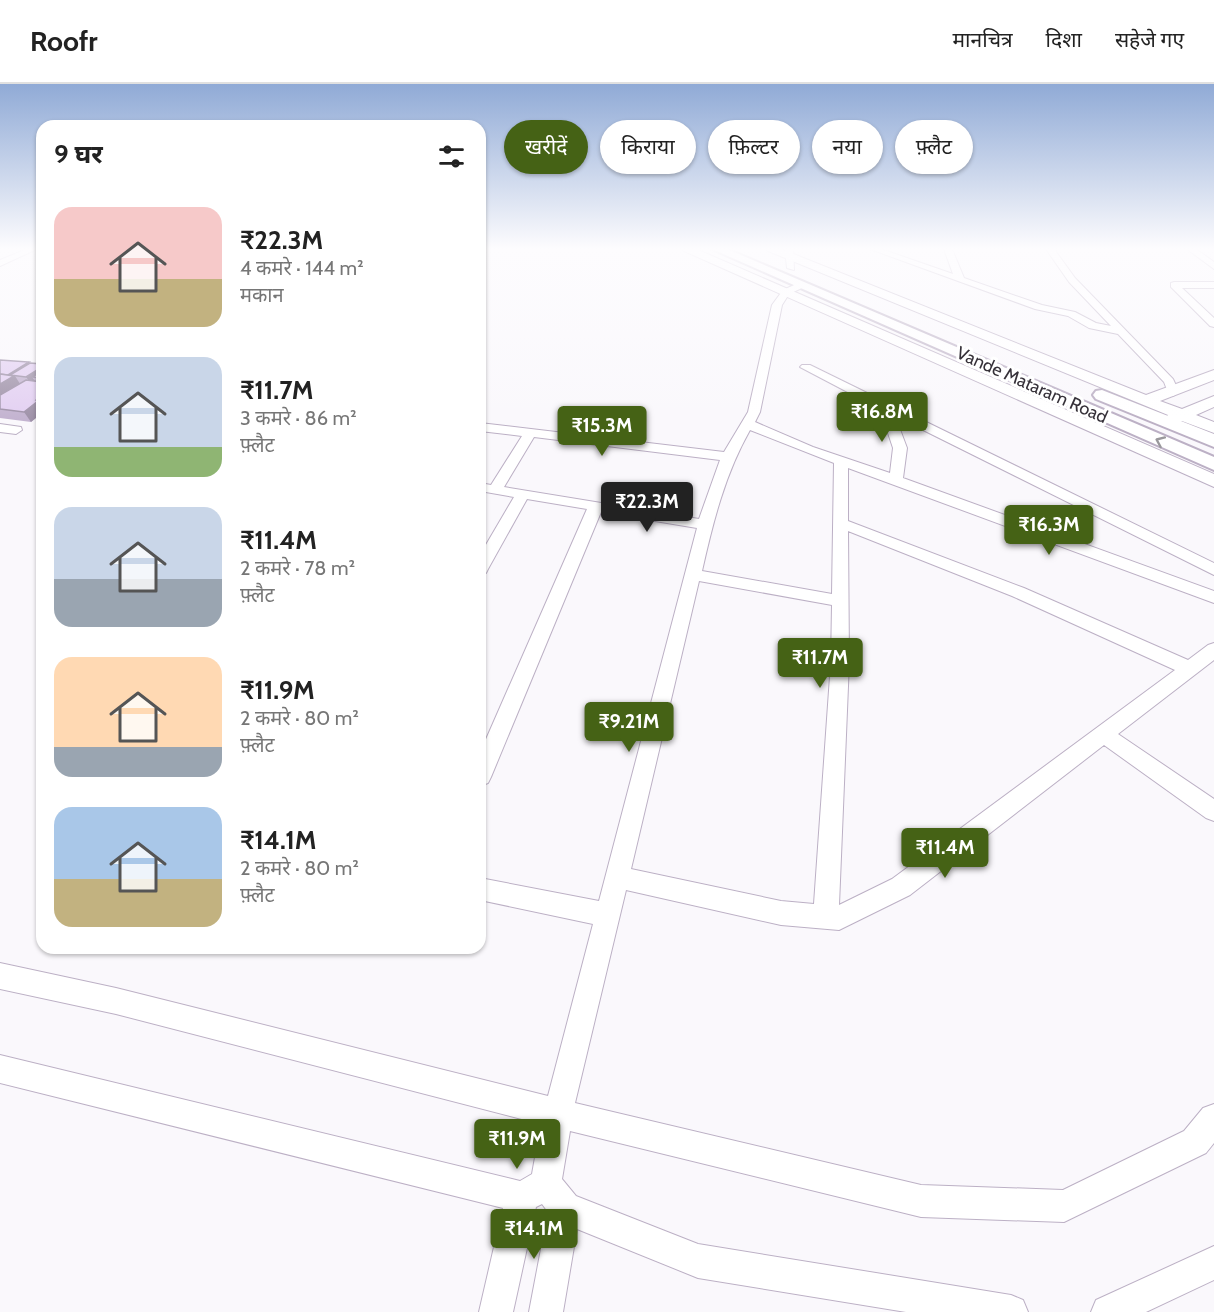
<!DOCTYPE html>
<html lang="hi">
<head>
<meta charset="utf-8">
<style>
	:root { --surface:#fff; --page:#f2f2f2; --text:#222; --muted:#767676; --line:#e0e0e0; --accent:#456215 }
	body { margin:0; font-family:Cabin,"Noto Sans Devanagari",sans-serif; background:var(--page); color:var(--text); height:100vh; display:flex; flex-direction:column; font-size:22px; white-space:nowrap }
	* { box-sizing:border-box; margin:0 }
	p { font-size:20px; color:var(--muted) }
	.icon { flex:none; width:33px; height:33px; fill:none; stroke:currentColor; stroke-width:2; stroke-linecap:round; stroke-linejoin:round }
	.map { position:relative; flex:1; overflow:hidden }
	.drawer { position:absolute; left:36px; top:36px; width:450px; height:834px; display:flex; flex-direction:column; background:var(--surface); border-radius:18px; box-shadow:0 2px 4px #0004 }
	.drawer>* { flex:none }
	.banner { position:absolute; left:504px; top:36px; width:570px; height:54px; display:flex; gap:12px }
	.price { position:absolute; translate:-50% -51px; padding:0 14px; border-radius:6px; background:var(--accent); color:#fff; font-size:20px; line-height:39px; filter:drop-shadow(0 2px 3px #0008) }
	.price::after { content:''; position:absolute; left:50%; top:36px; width:18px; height:14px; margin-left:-9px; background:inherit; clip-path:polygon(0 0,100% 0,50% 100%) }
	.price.on { background:#222; color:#fff }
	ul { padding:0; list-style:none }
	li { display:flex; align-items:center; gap:18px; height:150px; padding:0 18px }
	li span { display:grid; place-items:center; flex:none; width:168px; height:120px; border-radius:18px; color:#555 }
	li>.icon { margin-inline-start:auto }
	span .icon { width:72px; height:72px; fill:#fffc; stroke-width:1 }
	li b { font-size:26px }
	h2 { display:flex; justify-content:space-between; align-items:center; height:72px; padding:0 18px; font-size:26px }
	.pill { padding:0 21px; border-radius:27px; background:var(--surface); box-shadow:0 2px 4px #0004; font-size:21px; line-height:54px }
	.pill.on { background:var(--accent); color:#fff }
	header { display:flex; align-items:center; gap:36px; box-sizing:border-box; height:84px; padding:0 30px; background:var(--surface); border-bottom:2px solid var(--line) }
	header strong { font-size:28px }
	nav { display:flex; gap:33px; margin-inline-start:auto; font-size:21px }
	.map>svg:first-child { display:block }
</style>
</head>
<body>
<header>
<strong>Roofr</strong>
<nav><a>मानचित्र</a><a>दिशा</a><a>सहेजे गए</a></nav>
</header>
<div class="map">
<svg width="1214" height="1228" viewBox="0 0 1214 1228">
	<rect width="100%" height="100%" fill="#faf8fc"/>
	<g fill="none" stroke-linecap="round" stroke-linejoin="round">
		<defs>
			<g id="minor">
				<polygon points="27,165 37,165 0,182 0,176"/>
				<polygon points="785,165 793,165 794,186 787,184"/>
				<polygon points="870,165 881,165 953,190 944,165 952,165 964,194 1042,221 1075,228 1096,239 1111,242 1069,198 1046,165 1054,165 1075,194 1173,295 1179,308 1173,312 1169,311 1164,298 1118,250 1089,244 1068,232 1035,225"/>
				<polygon points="1187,165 1196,165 1214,178 1214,185"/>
				<path d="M 801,198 L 804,199 L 804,203 L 789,210 L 782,221 L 760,328 L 755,338 L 813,363 L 890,389 L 893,364 L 880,325 L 800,283 L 802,281 L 810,281 L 1214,479 L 1214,491 L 895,332 L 907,364 L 903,394 L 1214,507 L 1214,519 L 848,384 L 848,437 L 1024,504 L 1188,576 L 1208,561 L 1214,559 L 1214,576 L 1118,650 L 1214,715 L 1214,737 L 1206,734 L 1104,661 L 910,811 L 839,846 L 781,841 L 626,806 L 575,1019 L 921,1101 L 1063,1106 L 1184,1047 L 1203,1024 L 1214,1020 L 1214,1059 L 1206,1069 L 1064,1138 L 921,1133 L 570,1047 L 562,1095 L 576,1112 L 698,1160 L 1011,1211 L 1023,1216 L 1028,1228 L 906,1228 L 698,1194 L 577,1145 L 563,1228 L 529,1228 L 548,1128 L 542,1120 L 536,1123 L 513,1228 L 479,1228 L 503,1124 L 0,999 L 0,971 L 520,1097 L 532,1090 L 541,1040 L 116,930 L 0,905 L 0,879 L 116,904 L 548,1012 L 593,840 L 480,816 L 480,794 L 599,817 L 697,444 L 601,428 L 491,693 L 488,699 L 480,702 L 480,669 L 587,425 L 527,415 L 488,485 L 486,489 L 480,490 L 480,471 L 514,413 L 480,407 L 480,399 L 491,401 L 522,352 L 480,347 L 480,339 L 724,368 L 748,328 L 772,221 L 783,206 ZM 750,346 L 834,379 L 832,510 L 702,487 C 713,438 725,390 750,346 ZM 534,353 L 720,376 L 699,435 L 504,403 ZM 848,447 L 1012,512 L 1175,586 L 892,795 L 839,821 L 849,578 ZM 699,497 L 832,521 L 831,578 L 814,820 L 781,817 L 631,785 Z"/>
				<polygon points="1174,198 1214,198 1214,204 1182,204 1214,234 1214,243 1210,242 1171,203 1171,199"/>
				<polygon points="0,340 21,343 22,346 16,350 0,348"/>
				<polygon points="1214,1162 1214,1196 1146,1228 1091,1228 1096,1216"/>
			</g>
			<g id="tertiary">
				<polygon points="683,165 696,165 1214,390 1214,403 684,167"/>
				<polygon points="767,165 781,165 1146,311 1214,286 1214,296 1160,317 1182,325 1214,312 1214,323 1196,331 1214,338 1214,349 1182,337 1173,340 1167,339 1165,335 1168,331 768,167"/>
			</g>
			<g id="secondary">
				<polygon points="712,165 727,165 1214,373 1214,386"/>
				<polygon points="1102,306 1214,350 1214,363 1096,315 1093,311 1096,307"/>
			</g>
		</defs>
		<!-- minor casing -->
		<use href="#minor" stroke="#bcb0c5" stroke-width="2"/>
		<!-- tertiary casing -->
		<use href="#tertiary" stroke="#bcb0c5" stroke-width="2"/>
		<!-- secondary casing -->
		<use href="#secondary" stroke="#bcb0c5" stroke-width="4"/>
		<!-- minor -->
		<use href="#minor" fill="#fff" fill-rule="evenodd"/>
		<!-- tertiary -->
		<use href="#tertiary" fill="#fff" fill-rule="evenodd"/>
		<!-- secondary -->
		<use href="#secondary" fill="#fff" fill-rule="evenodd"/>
	</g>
	<!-- wall -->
	<polygon fill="#c3b3d0" points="0,276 42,280 42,329 31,338 0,334"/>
	<!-- shaded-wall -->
	<g fill="#9f92a9">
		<polygon points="29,278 35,288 15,292 24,306 0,321 0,300 6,292"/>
		<polygon points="42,283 42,294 32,293 37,300 33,302 26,293"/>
		<polygon points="42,311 42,329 31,338 24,328"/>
	</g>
	<!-- building -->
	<g fill="#e3d0f2" stroke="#9f92a9" stroke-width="1.5">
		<polygon points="0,276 29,278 8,291 0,290"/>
		<polygon points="30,279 42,280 42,283 26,293 10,291"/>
		<polygon points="42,287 42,294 32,293"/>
		<polygon points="0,290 14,292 0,300"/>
		<polygon points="26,296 42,298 42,311 36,316 38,317 24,328 0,325 0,311"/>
	</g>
	<!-- one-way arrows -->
	<defs><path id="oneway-chevron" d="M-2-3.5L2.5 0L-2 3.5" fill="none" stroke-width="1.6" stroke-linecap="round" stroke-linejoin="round" transform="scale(1.5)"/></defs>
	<use stroke="#9a989c" href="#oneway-chevron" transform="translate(1160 357) rotate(-156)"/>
	<!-- sky -->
	<linearGradient id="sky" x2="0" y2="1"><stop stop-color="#90aad6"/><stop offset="0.49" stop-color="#fdfcfe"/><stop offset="1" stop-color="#fdfcfe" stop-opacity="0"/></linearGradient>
	<rect width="1214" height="336" fill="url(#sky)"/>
	<g text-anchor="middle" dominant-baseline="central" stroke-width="6" stroke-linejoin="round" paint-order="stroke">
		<!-- far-street labels -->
		<g font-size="18" fill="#363139" stroke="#fff">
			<text transform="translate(1032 301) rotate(24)">Vande Mataram Road</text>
		</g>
	</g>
</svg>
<b class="price" style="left:882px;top:359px">₹16.8M</b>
<b class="price" style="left:602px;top:373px">₹15.3M</b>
<b class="price on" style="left:647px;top:449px">₹22.3M</b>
<b class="price" style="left:1049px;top:472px">₹16.3M</b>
<b class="price" style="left:820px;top:605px">₹11.7M</b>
<b class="price" style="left:629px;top:669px">₹9.21M</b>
<b class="price" style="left:945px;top:795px">₹11.4M</b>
<b class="price" style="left:517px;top:1086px">₹11.9M</b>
<b class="price" style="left:534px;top:1176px">₹14.1M</b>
<div class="banner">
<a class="pill on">खरीदें</a>
<a class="pill">किराया</a>
<a class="pill">फ़िल्टर</a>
<a class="pill">नया</a>
<a class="pill">फ़्लैट</a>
</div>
<section class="drawer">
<h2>9 घर<svg class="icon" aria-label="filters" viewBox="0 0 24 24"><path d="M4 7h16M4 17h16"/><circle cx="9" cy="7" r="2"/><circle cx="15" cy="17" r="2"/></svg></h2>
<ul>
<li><span style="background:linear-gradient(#f6c9c9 60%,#c2b280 0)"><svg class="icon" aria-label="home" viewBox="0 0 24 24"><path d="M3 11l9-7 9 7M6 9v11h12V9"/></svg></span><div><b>₹22.3M</b><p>4 कमरे · 144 m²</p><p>मकान</p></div></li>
<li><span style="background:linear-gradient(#c9d6e8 75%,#8fb573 0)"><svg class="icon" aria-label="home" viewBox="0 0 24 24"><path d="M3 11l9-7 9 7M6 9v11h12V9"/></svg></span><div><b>₹11.7M</b><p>3 कमरे · 86 m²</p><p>फ़्लैट</p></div></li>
<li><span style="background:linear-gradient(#c9d6e8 60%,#9aa5b1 0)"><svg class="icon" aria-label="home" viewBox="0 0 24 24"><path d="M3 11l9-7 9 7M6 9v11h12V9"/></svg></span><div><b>₹11.4M</b><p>2 कमरे · 78 m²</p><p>फ़्लैट</p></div></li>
<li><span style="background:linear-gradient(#ffd9b3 75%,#9aa5b1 0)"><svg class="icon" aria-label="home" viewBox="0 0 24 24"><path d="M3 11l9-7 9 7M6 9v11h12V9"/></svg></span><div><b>₹11.9M</b><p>2 कमरे · 80 m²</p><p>फ़्लैट</p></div></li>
<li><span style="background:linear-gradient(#a9c7e8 60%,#c2b280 0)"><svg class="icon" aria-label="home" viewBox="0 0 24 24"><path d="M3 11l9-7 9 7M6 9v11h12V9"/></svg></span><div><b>₹14.1M</b><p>2 कमरे · 80 m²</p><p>फ़्लैट</p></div></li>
</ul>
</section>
</div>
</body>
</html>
